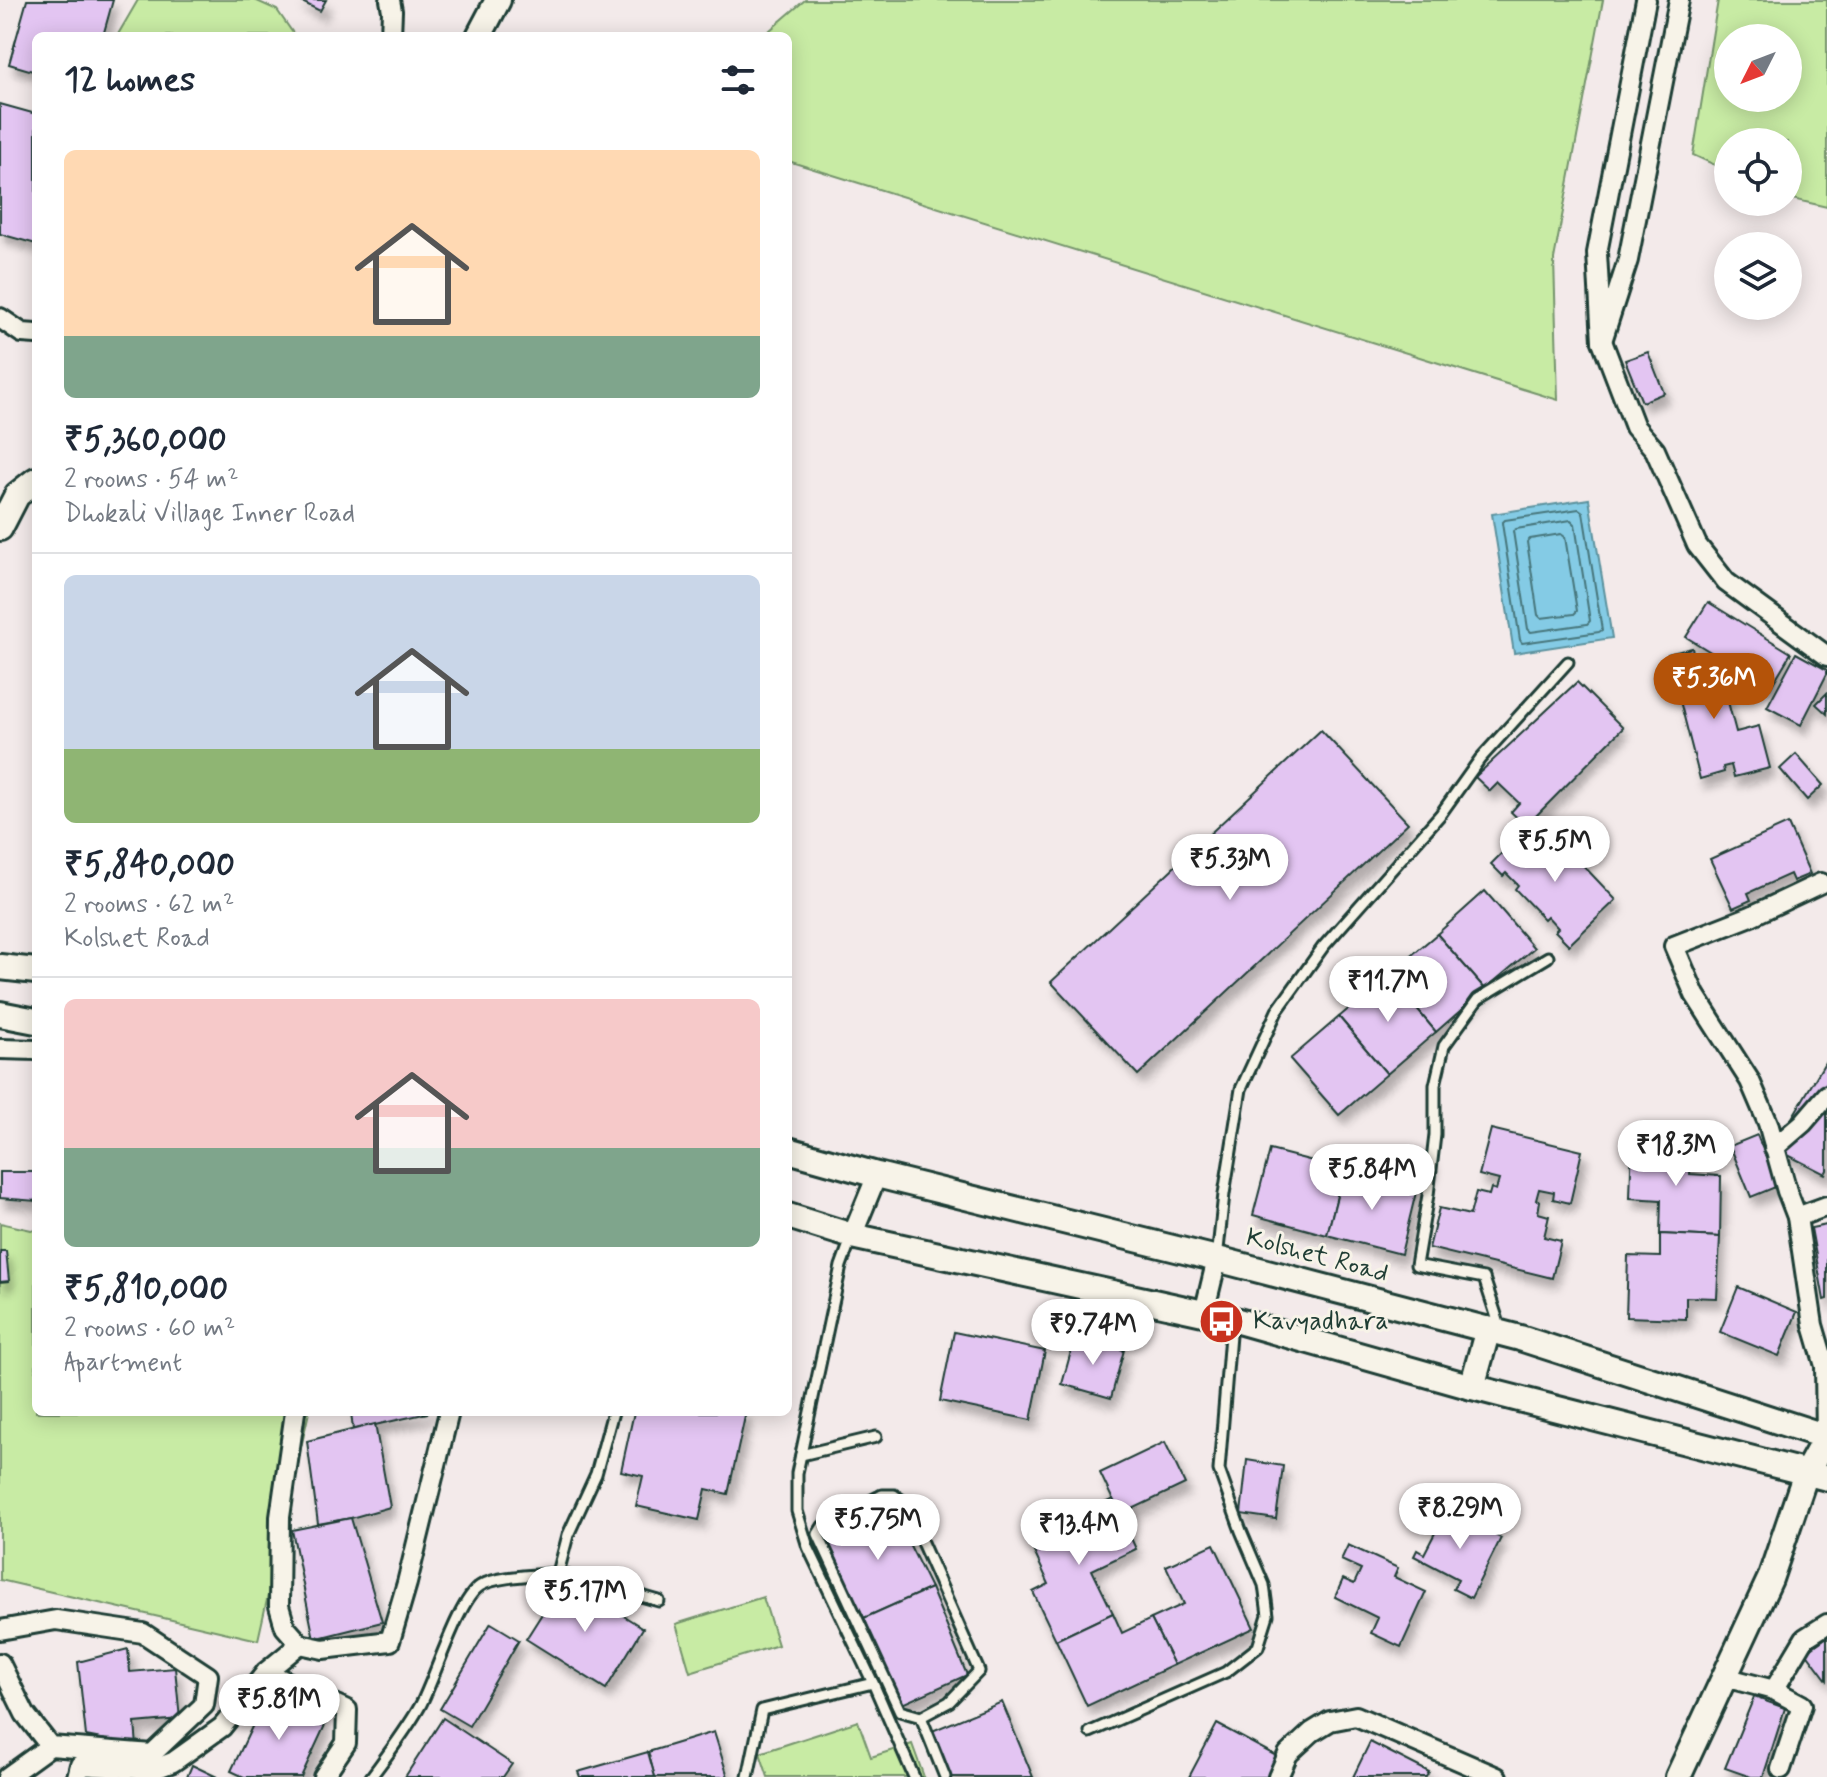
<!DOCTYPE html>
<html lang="en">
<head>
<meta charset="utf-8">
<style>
	:root { --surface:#fff; --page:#f2f2f3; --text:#1f2937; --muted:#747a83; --line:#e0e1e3; --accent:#b45309 }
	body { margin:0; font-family:Mynerve,sans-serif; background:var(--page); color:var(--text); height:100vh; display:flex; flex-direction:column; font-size:30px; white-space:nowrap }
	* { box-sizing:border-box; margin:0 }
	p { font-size:26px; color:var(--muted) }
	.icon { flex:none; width:44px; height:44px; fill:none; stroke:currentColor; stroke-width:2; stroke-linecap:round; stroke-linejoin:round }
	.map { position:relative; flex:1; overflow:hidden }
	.details { position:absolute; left:32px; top:32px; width:760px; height:1384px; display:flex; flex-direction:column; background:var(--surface); border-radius:12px; box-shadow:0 4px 20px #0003 }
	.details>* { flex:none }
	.needle { width:52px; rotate:228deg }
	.buttons { position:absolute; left:1714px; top:24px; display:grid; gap:16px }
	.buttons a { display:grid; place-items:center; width:88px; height:88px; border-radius:50%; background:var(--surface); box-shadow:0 4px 20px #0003; font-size:40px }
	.price { position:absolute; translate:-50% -68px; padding:0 18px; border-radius:28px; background:#fff; color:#222; font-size:26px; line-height:52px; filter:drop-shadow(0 2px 4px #0008) }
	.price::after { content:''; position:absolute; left:50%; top:48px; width:24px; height:18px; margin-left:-12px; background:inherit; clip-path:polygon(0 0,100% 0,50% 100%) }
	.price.on { background:var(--accent); color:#fff }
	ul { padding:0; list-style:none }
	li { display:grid; align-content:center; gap:16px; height:424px; padding:0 32px }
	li+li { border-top:2px solid var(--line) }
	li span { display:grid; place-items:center; height:248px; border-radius:12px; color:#555 }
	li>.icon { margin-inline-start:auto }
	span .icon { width:144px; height:144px; fill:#fffc; stroke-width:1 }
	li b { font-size:34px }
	h2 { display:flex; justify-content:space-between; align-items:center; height:96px; padding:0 32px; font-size:34px }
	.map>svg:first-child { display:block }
</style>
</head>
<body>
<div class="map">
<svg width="1827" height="1777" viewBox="0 0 1827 1777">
	<defs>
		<filter id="shadow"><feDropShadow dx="5" dy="9" stdDeviation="4" flood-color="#0004"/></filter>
	</defs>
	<rect width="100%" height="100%" fill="#f3eaea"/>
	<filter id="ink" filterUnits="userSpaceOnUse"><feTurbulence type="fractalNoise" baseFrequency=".0125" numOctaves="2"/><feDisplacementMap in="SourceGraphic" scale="16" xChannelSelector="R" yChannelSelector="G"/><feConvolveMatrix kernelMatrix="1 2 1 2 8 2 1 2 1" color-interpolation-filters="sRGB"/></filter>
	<g filter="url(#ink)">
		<!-- green -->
		<g fill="#c8eba4" stroke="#74946c" stroke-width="2" fill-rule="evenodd">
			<polygon points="138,0 255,0 277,10 295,36 117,36"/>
			<polygon points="805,0 1603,0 1554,259 1558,400 788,161 788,36 763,36"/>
			<path d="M 1718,0 L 1827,0 L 1827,207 L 1788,198 L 1788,142 L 1728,142 L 1728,171 L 1693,155 ZM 1728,38 L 1788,38 L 1788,98 L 1728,98 Z"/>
			<polygon points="0,1223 36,1231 36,1412 309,1412 258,1640 0,1580"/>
			<polygon points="763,1597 778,1645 690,1672 676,1624"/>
			<polygon points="858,1721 871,1757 912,1744 924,1777 768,1777 760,1753"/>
		</g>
		<!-- water -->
		<polygon fill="#84cbe5" stroke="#5c929e" stroke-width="2" points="1589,499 1612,638 1514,653 1492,514"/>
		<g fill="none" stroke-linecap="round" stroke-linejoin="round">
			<!-- shore -->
			<g stroke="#47767b" stroke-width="2">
				<polygon points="1579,509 1583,512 1602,630 1599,632 1522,643 1520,640 1502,523 1505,520"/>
				<polygon points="1571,520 1575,524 1590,621 1587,624 1531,632 1528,629 1513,531 1516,529"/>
				<polygon points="1561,534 1565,537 1577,611 1574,614 1541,618 1538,615 1527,542 1530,539"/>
			</g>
		</g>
		<!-- building -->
		<g fill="#e3c5f2" stroke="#1f3d34" stroke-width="2" filter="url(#shadow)">
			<polygon points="27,0 113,0 103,36 36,36 36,72 9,64"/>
			<polygon points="298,0 326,0 320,11"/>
			<polygon points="0,104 36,114 36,244 0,234"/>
			<polygon points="1648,352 1664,393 1642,402 1625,360"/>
			<polygon points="1708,602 1791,653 1770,688 1686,637"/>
			<polygon points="1692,648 1698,670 1718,664 1736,732 1759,726 1770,768 1734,777 1731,765 1723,767 1724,772 1700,779 1668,654"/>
			<polygon points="1796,653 1827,670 1827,674 1801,725 1767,707"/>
			<polygon points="1577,682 1623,728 1526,826 1511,812 1519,803 1498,783 1490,791 1475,777"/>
			<polygon points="1827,693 1827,714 1816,704"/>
			<polygon points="1321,730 1408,823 1138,1075 1051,982"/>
			<polygon points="1796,754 1823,785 1807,800 1780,769"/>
			<polygon points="1788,824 1810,874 1793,881 1790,874 1748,893 1751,900 1733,908 1710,859"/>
			<polygon points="1545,825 1616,900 1569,945 1555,931 1558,928 1547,916 1544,919 1515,889 1518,885 1506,873 1503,876 1491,864 1506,849 1510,853 1525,838 1528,842"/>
			<polygon points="1485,891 1534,948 1485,989 1437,934"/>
			<polygon points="1437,934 1485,989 1436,1032 1388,975"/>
			<polygon points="1388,975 1436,1032 1387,1074 1339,1017"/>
			<polygon points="1339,1017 1387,1074 1339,1115 1290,1059"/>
			<polygon points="1827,1059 1827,1170 1825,1174 1774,1148"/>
			<polygon points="1491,1129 1582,1151 1570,1203 1553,1199 1554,1192 1539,1189 1536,1200 1540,1201 1538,1213 1549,1216 1544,1237 1561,1241 1552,1278 1429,1248 1439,1208 1470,1215 1476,1192 1489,1195 1491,1188 1496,1190 1499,1180 1479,1175"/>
			<polygon points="1757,1135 1778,1186 1751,1197 1730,1146"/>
			<polygon points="1632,1139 1692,1141 1690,1174 1721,1176 1720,1237 1660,1234 1661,1200 1630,1198"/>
			<polygon points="1270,1150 1344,1169 1327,1235 1253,1215"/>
			<polygon points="1344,1169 1417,1188 1401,1254 1327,1235"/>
			<polygon points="0,1172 36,1172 36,1201 0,1198"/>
			<polygon points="1827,1225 1827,1299 1824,1300 1811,1228"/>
			<polygon points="1660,1234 1720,1237 1717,1298 1686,1297 1686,1319 1626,1317 1628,1256 1660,1257"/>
			<polygon points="0,1251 6,1251 9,1281 0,1282"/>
			<polygon points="1738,1287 1797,1312 1779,1356 1720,1332"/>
			<polygon points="954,1332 1045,1351 1031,1420 940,1401"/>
			<polygon points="1075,1337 1124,1350 1111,1398 1062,1384"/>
			<polygon points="351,1412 428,1412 428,1413 353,1430"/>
			<polygon points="634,1412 746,1412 728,1494 706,1489 699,1520 636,1506 643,1476 621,1471"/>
			<polygon points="375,1424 390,1507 351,1518 318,1524 307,1441"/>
			<polygon points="1165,1442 1185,1484 1120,1515 1100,1473"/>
			<polygon points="1247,1460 1283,1466 1276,1519 1241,1514"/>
			<polygon points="1113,1499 1136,1549 1092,1570 1113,1613 1056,1640 1033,1592 1049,1584 1028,1539"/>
			<polygon points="891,1507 931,1588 864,1618 824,1537"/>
			<polygon points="1441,1508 1501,1538 1471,1598 1453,1589 1458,1579 1414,1556 1417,1550 1424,1554 1438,1527 1433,1524"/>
			<polygon points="351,1518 382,1622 314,1639 292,1530"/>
			<polygon points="1214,1544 1254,1628 1174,1665 1151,1619 1184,1604 1166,1566"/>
			<polygon points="1348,1545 1398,1568 1394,1577 1426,1592 1401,1647 1371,1633 1378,1618 1335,1597 1343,1579 1354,1584 1361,1569 1341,1560"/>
			<polygon points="564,1579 643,1628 606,1689 526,1639"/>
			<polygon points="931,1588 967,1675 900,1705 864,1618"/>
			<polygon points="1113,1613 1122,1633 1151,1619 1174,1665 1087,1706 1056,1640"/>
			<polygon points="491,1623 519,1640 469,1726 440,1709"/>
			<polygon points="1827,1637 1827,1680 1806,1652"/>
			<polygon points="128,1649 130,1672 175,1668 180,1719 135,1723 137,1746 86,1736 78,1662"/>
			<polygon points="267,1695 326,1723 301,1777 244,1777 231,1771"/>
			<polygon points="1754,1697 1785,1708 1763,1777 1751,1777 1725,1768"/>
			<polygon points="1002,1702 1033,1777 951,1777 932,1731"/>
			<polygon points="443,1718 512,1764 503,1777 405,1777"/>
			<polygon points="1217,1724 1282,1759 1273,1777 1189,1777"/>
			<polygon points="714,1732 728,1777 655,1777 648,1752"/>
			<polygon points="1370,1742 1429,1772 1426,1777 1353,1777"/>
			<polygon points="648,1752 655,1777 580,1777 578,1772"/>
			<polygon points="192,1765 217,1777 187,1777"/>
		</g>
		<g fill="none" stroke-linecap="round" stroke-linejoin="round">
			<defs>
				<g id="service">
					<polyline points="852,1236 841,1266 797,1473 797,1511 808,1547 873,1683"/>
					<polyline points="1217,1259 1224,1194 1241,1089 1277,1011 1323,947 1440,815 1480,759 1568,662"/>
					<polyline points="1501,1330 1484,1278 1416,1265 1428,1195 1435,1135 1435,1085 1444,1046 1478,999 1548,957"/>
					<polyline points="801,1455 876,1437"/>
					<polygon points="882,1495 894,1495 904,1502 979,1671 949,1702 921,1717 900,1711 818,1534 823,1526"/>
					<polyline points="558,1573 659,1601"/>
					<polyline points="921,1717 945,1777"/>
					<polyline points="1090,1732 1226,1672 1258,1647 1268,1615 1264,1585 1241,1531 1219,1470 1231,1323"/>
					<path d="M 371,1777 C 388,1754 406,1731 420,1706 C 434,1681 458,1600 480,1586 C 495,1576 539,1575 558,1573 L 568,1535 L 596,1474 L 613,1412"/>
					<polyline points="748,1777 762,1710 873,1683 914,1777"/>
				</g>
				<g id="minor">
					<polyline points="390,0 392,11 391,36"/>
					<polyline points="1646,0 1597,253 1602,341 1628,260 1679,0"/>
					<polyline points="0,318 22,333 36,334"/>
					<polyline points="1602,341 1635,427 1655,450 1697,545 1726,582 1827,656"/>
					<polyline points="1821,883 1751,916 1674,946 1695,995 1750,1081 1768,1123 1787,1191 1797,1217 1813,1325 1825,1366 1826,1437"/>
					<polyline points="0,1049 36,1050"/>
					<polyline points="1774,1148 1803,1123 1827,1095"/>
					<polyline points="1797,1217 1827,1206"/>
					<polyline points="852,1236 877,1175"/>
					<polyline points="1204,1313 1217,1259"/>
					<polyline points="295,1412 280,1517 279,1606 285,1627 300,1644 323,1649 390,1641 407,1583 449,1412"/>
					<polyline points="0,1630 56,1620 143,1633 208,1676 204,1705 152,1754 50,1746 25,1714 0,1663"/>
					<polyline points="266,1672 347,1710 346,1743 323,1777"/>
					<polyline points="1724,1677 1774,1690"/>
					<polyline points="1781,1769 1802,1705 1774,1690 1805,1638 1827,1624"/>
					<polyline points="7,1777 50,1746"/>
					<polyline points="77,1777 80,1765 152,1770 173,1762 222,1727 266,1672 300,1644"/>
					<polyline points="1278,1777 1288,1754 1312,1732 1330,1721 1356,1716 1497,1777"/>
				</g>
				<g id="tertiary">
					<polyline points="479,36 498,0"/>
					<polyline points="0,528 17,495 36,480"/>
					<polyline points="0,967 36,971"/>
					<polyline points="0,1014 36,1021"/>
					<polyline points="788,1150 877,1175 1217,1259 1520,1338 1827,1437"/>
					<polyline points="788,1216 852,1236 1231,1319 1472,1387 1827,1478"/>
					<polyline points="1472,1387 1488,1329"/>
					<polyline points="1678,1777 1770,1579 1806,1473 1826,1437"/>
				</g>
			</defs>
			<!-- service casing -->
			<use href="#service" stroke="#1f3d34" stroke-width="15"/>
			<!-- minor casing -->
			<use href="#minor" stroke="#1f3d34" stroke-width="24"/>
			<!-- tertiary casing -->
			<use href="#tertiary" stroke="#1f3d34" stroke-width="30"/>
			<!-- service -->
			<use href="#service" stroke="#f7f3e8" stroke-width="9"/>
			<!-- minor -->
			<use href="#minor" stroke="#f7f3e8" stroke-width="18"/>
			<!-- tertiary -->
			<use href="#tertiary" stroke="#f7f3e8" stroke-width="24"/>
		</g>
	</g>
	<!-- icons -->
	<defs>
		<symbol id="bus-disc" viewBox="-11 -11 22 22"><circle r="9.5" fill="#c8321e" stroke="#f7f3e8"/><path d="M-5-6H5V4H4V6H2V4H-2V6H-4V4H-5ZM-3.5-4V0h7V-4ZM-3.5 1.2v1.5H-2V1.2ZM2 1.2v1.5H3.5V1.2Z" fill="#fff"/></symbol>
	</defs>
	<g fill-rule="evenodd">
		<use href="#bus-disc" x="1196" y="1296" width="51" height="51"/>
	</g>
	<g text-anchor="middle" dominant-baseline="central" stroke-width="6" stroke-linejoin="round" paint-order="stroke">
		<!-- street labels -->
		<g font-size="26" fill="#1f3d34" stroke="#f7f3e8">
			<text transform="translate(1317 1256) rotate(15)">Kolshet Road</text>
		</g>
		<!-- poi labels -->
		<g font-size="26" fill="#1f3d34" stroke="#f7f3e8" text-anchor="start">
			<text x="1253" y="1322">Kavyadhara</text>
		</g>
	</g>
</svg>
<div class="buttons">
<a><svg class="needle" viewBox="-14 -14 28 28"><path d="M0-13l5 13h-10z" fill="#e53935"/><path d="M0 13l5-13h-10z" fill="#747a83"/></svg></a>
<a><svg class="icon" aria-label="locate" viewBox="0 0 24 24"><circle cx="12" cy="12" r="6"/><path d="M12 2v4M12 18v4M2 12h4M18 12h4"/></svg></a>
<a><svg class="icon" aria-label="layers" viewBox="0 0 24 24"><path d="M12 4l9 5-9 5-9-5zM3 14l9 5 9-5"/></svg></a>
</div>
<b class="price on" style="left:1714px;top:721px">₹5.36M</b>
<b class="price" style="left:1555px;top:884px">₹5.5M</b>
<b class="price" style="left:1230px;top:902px">₹5.33M</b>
<b class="price" style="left:1388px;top:1024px">₹11.7M</b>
<b class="price" style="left:1676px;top:1188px">₹18.3M</b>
<b class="price" style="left:1372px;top:1212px">₹5.84M</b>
<b class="price" style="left:1093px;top:1367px">₹9.74M</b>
<b class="price" style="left:1460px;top:1551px">₹8.29M</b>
<b class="price" style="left:878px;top:1562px">₹5.75M</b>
<b class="price" style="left:1079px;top:1567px">₹13.4M</b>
<b class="price" style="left:585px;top:1634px">₹5.17M</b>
<b class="price" style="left:279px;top:1742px">₹5.81M</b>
<section class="details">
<h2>12 homes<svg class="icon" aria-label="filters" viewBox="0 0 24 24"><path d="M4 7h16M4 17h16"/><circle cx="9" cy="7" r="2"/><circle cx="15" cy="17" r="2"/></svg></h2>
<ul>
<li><span style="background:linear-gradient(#ffd9b3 75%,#7fa58c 0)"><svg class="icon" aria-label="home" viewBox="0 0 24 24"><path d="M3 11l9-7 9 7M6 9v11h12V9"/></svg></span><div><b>₹5,360,000</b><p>2 rooms · 54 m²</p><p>Dhokali Village Inner Road</p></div></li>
<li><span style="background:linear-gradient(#c9d6e8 70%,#8fb573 0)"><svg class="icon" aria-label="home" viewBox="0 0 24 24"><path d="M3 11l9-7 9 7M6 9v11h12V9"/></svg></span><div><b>₹5,840,000</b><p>2 rooms · 62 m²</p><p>Kolshet Road</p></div></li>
<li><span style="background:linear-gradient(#f6c9c9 60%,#7fa58c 0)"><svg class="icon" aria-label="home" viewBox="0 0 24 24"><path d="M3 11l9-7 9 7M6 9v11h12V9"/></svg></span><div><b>₹5,810,000</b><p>2 rooms · 60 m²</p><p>Apartment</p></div></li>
</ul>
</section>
</div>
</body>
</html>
